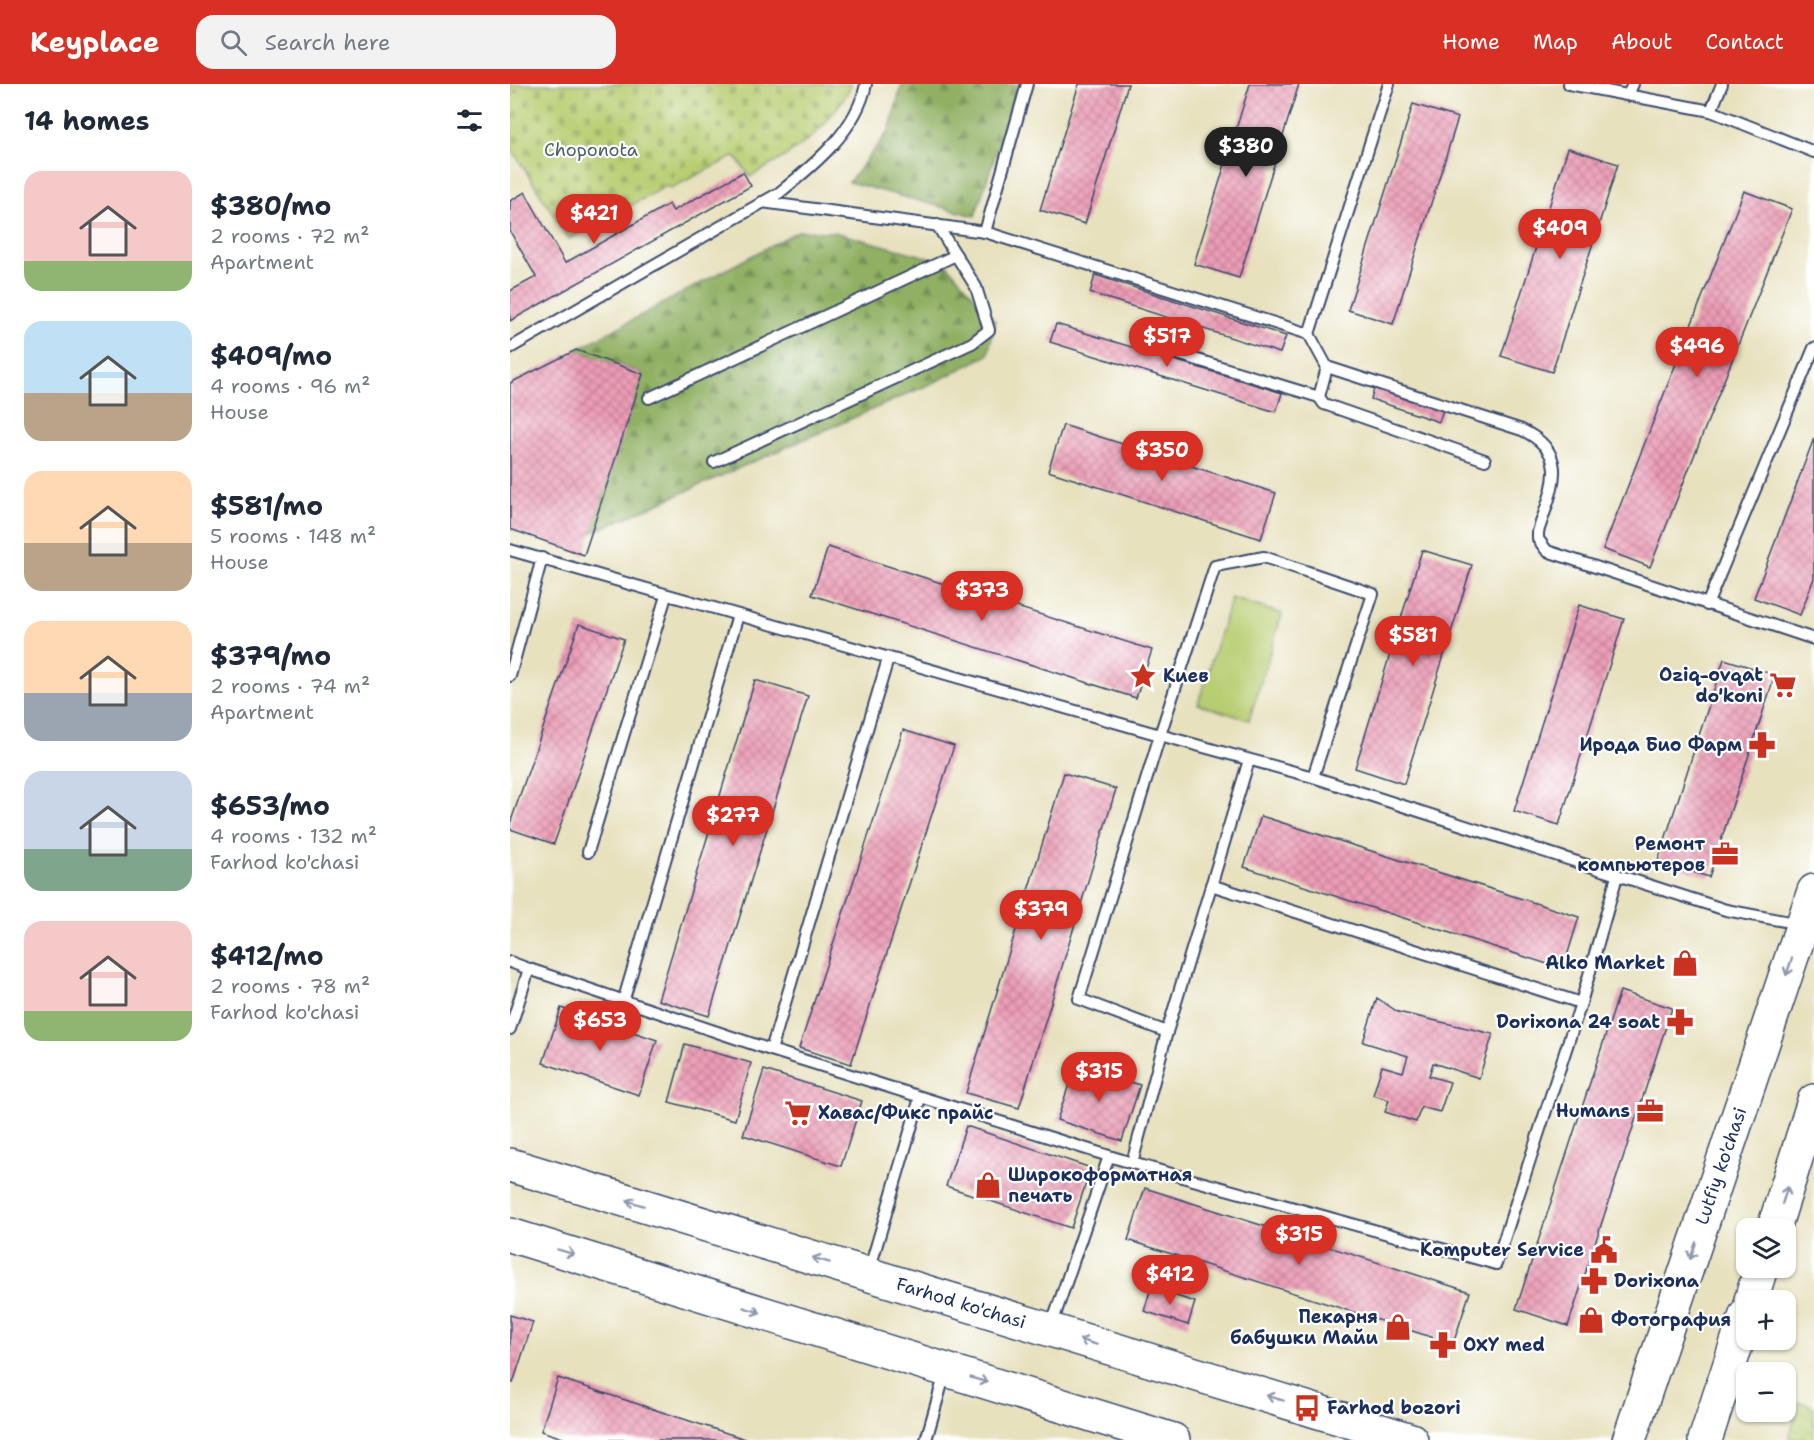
<!DOCTYPE html>
<html lang="en">
<head>
<meta charset="utf-8">
<style>
	:root { --surface:#fff; --page:#f2f2f3; --text:#1f2937; --muted:#747a83; --accent:#d93025 }
	body { margin:0; font-family:"Shantell Sans",sans-serif; background:var(--page); color:var(--text); height:100vh; display:flex; flex-direction:column; font-size:22px; white-space:nowrap }
	* { box-sizing:border-box; margin:0 }
	p { font-size:20px; color:var(--muted) }
	.icon { flex:none; width:33px; height:33px; fill:none; stroke:currentColor; stroke-width:2; stroke-linecap:round; stroke-linejoin:round }
	.map { position:relative; flex:1; overflow:hidden }
	.panel { display:flex; flex-direction:column; background:var(--surface); width:510px }
	.panel>* { flex:none }
	.buttons { position:absolute; left:1226px; top:1134px; display:grid; gap:12px }
	.buttons a { display:grid; place-items:center; width:60px; height:60px; border-radius:12px; background:var(--surface); box-shadow:0 2px 4px #0004; font-size:30px }
	.price { position:absolute; translate:-50% -51px; padding:0 14px; border-radius:21px; background:var(--accent); color:#fff; font-size:20px; line-height:39px; filter:drop-shadow(0 2px 3px #0008) }
	.price::after { content:''; position:absolute; left:50%; top:36px; width:18px; height:14px; margin-left:-9px; background:inherit; clip-path:polygon(0 0,100% 0,50% 100%) }
	.price.on { background:#222; color:#fff }
	ul { padding:0; list-style:none }
	li { display:flex; align-items:center; gap:18px; height:150px; padding:0 24px }
	li span { display:grid; place-items:center; flex:none; width:168px; height:120px; border-radius:18px; color:#555 }
	li>.icon { margin-inline-start:auto }
	span .icon { width:72px; height:72px; fill:#fffc; stroke-width:1 }
	li b { font-size:26px }
	h2 { display:flex; justify-content:space-between; align-items:center; height:72px; padding:0 24px; font-size:26px }
	header { display:flex; align-items:center; gap:36px; box-sizing:border-box; height:84px; padding:0 30px; background:var(--accent); color:#fff }
	header strong { font-size:28px }
	nav { display:flex; gap:33px; margin-inline-start:auto; font-size:21px }
	.search { width:420px; height:54px; background:var(--page); display:flex; align-items:center; gap:15px; box-sizing:border-box; padding:0 21px; border-radius:18px; color:var(--muted); font-size:22px }
	main { display:flex; flex:1; min-height:0 }
	.map>svg:first-child { display:block }
</style>
</head>
<body>
<header>
<strong>Keyplace</strong>
<div class="search"><svg class="icon" aria-label="search" viewBox="0 0 24 24"><circle cx="10" cy="10" r="6"/><path d="M15 15l6 6"/></svg>Search here</div>
<nav><a>Home</a><a>Map</a><a>About</a><a>Contact</a></nav>
</header>
<main>
<section class="panel">
<h2>14 homes<svg class="icon" aria-label="filters" viewBox="0 0 24 24"><path d="M4 7h16M4 17h16"/><circle cx="9" cy="7" r="2"/><circle cx="15" cy="17" r="2"/></svg></h2>
<ul>
<li><span style="background:linear-gradient(#f6c9c9 75%,#8fb573 0)"><svg class="icon" aria-label="home" viewBox="0 0 24 24"><path d="M3 11l9-7 9 7M6 9v11h12V9"/></svg></span><div><b>$380/mo</b><p>2 rooms · 72 m²</p><p>Apartment</p></div></li>
<li><span style="background:linear-gradient(#bfe0f5 60%,#b9a48a 0)"><svg class="icon" aria-label="home" viewBox="0 0 24 24"><path d="M3 11l9-7 9 7M6 9v11h12V9"/></svg></span><div><b>$409/mo</b><p>4 rooms · 96 m²</p><p>House</p></div></li>
<li><span style="background:linear-gradient(#ffd9b3 60%,#b9a48a 0)"><svg class="icon" aria-label="home" viewBox="0 0 24 24"><path d="M3 11l9-7 9 7M6 9v11h12V9"/></svg></span><div><b>$581/mo</b><p>5 rooms · 148 m²</p><p>House</p></div></li>
<li><span style="background:linear-gradient(#ffd9b3 60%,#9aa5b1 0)"><svg class="icon" aria-label="home" viewBox="0 0 24 24"><path d="M3 11l9-7 9 7M6 9v11h12V9"/></svg></span><div><b>$379/mo</b><p>2 rooms · 74 m²</p><p>Apartment</p></div></li>
<li><span style="background:linear-gradient(#c9d6e8 65%,#7fa58c 0)"><svg class="icon" aria-label="home" viewBox="0 0 24 24"><path d="M3 11l9-7 9 7M6 9v11h12V9"/></svg></span><div><b>$653/mo</b><p>4 rooms · 132 m²</p><p>Farhod ko'chasi</p></div></li>
<li><span style="background:linear-gradient(#f6c9c9 75%,#8fb573 0)"><svg class="icon" aria-label="home" viewBox="0 0 24 24"><path d="M3 11l9-7 9 7M6 9v11h12V9"/></svg></span><div><b>$412/mo</b><p>2 rooms · 78 m²</p><p>Farhod ko'chasi</p></div></li>
</ul>
</section>
<div class="map">
<svg width="1304" height="1356" viewBox="0 0 1304 1356">
	<defs>
		<pattern id="grass-dots" width="8" height="8" patternUnits="userSpaceOnUse" patternTransform="scale(1.5)"><rect width="8" height="8" fill="#b7cd71"/><path d="M2 2h.1M6 6h.1" fill="none" stroke="#9db064" stroke-width="1.8" stroke-linecap="round"/></pattern>
		<pattern id="forest-firs" width="22" height="20" patternUnits="userSpaceOnUse" patternTransform="scale(1.5)"><rect width="22" height="20" fill="#91b063"/><path d="M5 1l3.5 6h-7zM16 11l3.5 6h-7z" fill="#769055"/></pattern>
		<pattern id="cemetery-stones" width="16" height="16" patternUnits="userSpaceOnUse" patternTransform="scale(1.5)"><rect width="16" height="16" fill="#b7cd71"/><path d="M2 7V4a2 2 0 0 1 4 0v3zM10 15v-3a2 2 0 0 1 4 0v3z" fill="#9db064"/></pattern>
		<pattern id="building-cross-hatch" width="8" height="8" patternUnits="userSpaceOnUse" patternTransform="scale(1.5)"><rect width="8" height="8" fill="#ed9db6"/><path d="M0 0l8 8M0 8l8-8" fill="none" stroke="#bf8097"/></pattern>
	</defs>
	<rect width="100%" height="100%" fill="#fff"/>
	<filter id="ink" filterUnits="userSpaceOnUse"><feTurbulence type="fractalNoise" baseFrequency=".0167" numOctaves="2"/><feDisplacementMap in="SourceGraphic" scale="12" xChannelSelector="R" yChannelSelector="G"/><feConvolveMatrix kernelMatrix="1 2 1 2 8 2 1 2 1" color-interpolation-filters="sRGB"/></filter>
	<filter id="wash" filterUnits="userSpaceOnUse"><feTurbulence type="fractalNoise" baseFrequency=".008" numOctaves="4" result="noise"/><feDisplacementMap in="SourceGraphic" scale="24" xChannelSelector="R" yChannelSelector="G"/><feGaussianBlur stdDeviation="1.35" result="paint"/><feColorMatrix in="noise" values="0 0 0 0 0 0 0 0 0 0 0 0 0 0 0 0 0 1.4 0 .05"/><feComposite in="paint" operator="in"/></filter>
	<g filter="url(#wash)">
		<rect width="100%" height="100%" fill="#e7e1be"/>
		<!-- grass -->
		<polygon fill="url(#grass-dots)" stroke="#697e68" stroke-width="1.5" points="1290,1318 1304,1323 1304,1356 1279,1354"/>
		<!-- forest -->
		<g fill="url(#forest-firs)" stroke="#567060" stroke-width="1.5">
			<polygon points="392,0 509,0 465,132 339,98 379,47"/>
			<polygon points="288,147 324,148 435,178 485,237 478,271 425,298 81,449 133,290 66,266"/>
		</g>
		<!-- cemetery -->
		<path fill="url(#cemetery-stones)" stroke="#697e68" stroke-width="1.5" d="M 0,0 L 342,0 C 314,51 289,65 240,93 L 225,72 L 161,104 L 156,102 L 59,155 L 3,67 L 0,68 Z"/>
		<!-- green -->
		<polygon fill="#b7cd71" stroke="#697e68" stroke-width="1.5" points="721,514 772,530 739,636 688,620"/>
		<g id="blocks">
			<!-- building -->
			<g fill="url(#building-cross-hatch)">
				<polygon points="569,0 618,0 575,140 530,126"/>
				<polygon points="740,0 789,0 729,194 684,180"/>
				<polygon points="903,20 948,34 883,240 838,226"/>
				<polygon points="1058,64 1108,80 1042,288 991,272"/>
				<polygon points="233,88 241,102 0,237 0,207 26,193 0,147 0,117 15,108 55,179 159,120 163,127"/>
				<polygon points="1234,107 1282,125 1140,483 1093,465"/>
				<polygon points="585,191 776,252 770,269 580,209"/>
				<polygon points="546,240 772,309 766,328 540,258"/>
				<polygon points="66,266 133,290 74,471 0,445 0,299"/>
				<polygon points="866,299 934,323 929,338 861,315"/>
				<polygon points="553,341 766,409 751,455 538,387"/>
				<polygon points="1304,354 1304,494 1290,531 1244,514"/>
				<polygon points="318,463 642,566 626,614 302,511"/>
				<polygon points="912,466 962,481 894,700 845,684"/>
				<polygon points="1069,521 1114,535 1049,741 1004,727"/>
				<polygon points="69,540 114,555 44,760 0,745 0,740"/>
				<polygon points="1214,575 1265,591 1199,793 1148,777"/>
				<polygon points="245,596 298,612 199,932 148,916"/>
				<polygon points="393,646 444,662 341,980 289,964"/>
				<polygon points="554,689 606,705 509,1024 456,1009"/>
				<polygon points="751,732 1069,833 1053,885 734,783"/>
				<polygon points="1110,907 1162,924 1058,1242 1006,1225"/>
				<polygon points="867,914 888,928 983,950 969,994 923,979 919,992 940,998 930,1028 911,1023 906,1038 875,1028 879,1016 863,1011 872,982 893,988 898,972 853,958"/>
				<polygon points="51,924 147,956 129,1011 33,979"/>
				<polygon points="175,960 241,979 225,1036 159,1018"/>
				<polygon points="566,980 630,1001 612,1057 547,1036"/>
				<polygon points="254,986 352,1017 331,1082 233,1051"/>
				<polygon points="456,1042 581,1084 561,1144 436,1102"/>
				<polygon points="635,1104 960,1208 943,1260 618,1156"/>
				<polygon points="641,1204 685,1218 678,1241 634,1227"/>
				<polygon points="0,1231 23,1238 3,1299 0,1298"/>
				<polygon points="48,1294 238,1356 59,1356 31,1347"/>
			</g>
		</g>
	</g>
	<g filter="url(#ink)">
		<use href="#blocks" fill-opacity="0" stroke="#3a4a6c" stroke-width="1.5"/>
		<g fill="none" stroke-linecap="round" stroke-linejoin="round">
			<defs>
				<g id="service">
					<polyline points="1059,0 1201,27 1304,68"/>
					<polyline points="1118,11 1123,0"/>
					<polyline points="1201,27 1212,0"/>
					<path d="M 252,118 L 475,148 L 799,250 L 817,283 L 1012,346 C 1063,370 1041,406 1028,448 L 1028,455 L 1037,467 L 1304,555"/>
					<polyline points="475,148 517,0"/>
					<polyline points="799,250 879,0"/>
					<path d="M 0,264 L 269,109 C 304,81 347,46 356,0"/>
					<polyline points="658,267 809,313"/>
					<polyline points="817,283 809,313 814,320 975,376"/>
					<polyline points="139,314 446,171"/>
					<polyline points="204,378 462,259 479,246 466,203 427,141"/>
					<polyline points="0,466 650,651 569,915 657,948 622,1079 599,1072"/>
					<polyline points="1197,521 1304,264"/>
					<polyline points="0,592 32,474"/>
					<polyline points="803,693 863,510 754,473 705,482 650,651 803,693 1216,826 1290,840"/>
					<polyline points="78,768 156,512"/>
					<polyline points="701,801 1071,919"/>
					<polyline points="0,878 19,885"/>
					<polyline points="113,918 228,531"/>
					<polyline points="0,945 19,885 261,966 378,575"/>
					<polyline points="657,948 739,676"/>
					<polyline points="261,966 599,1072 541,1243"/>
					<polyline points="622,1079 986,1180 1071,919 1107,792"/>
					<polyline points="359,1187 410,1014"/>
					<polyline points="416,1356 435,1289"/>
				</g>
				<g id="primary">
					<polyline points="0,1081 901,1356"/>
					<polyline points="1264,1144 1304,1017"/>
					<polyline points="0,1151 663,1356"/>
					<polyline points="1241,1216 1251,1184"/>
					<polyline points="1119,1356 1304,807"/>
					<polyline points="1195,1356 1236,1231"/>
				</g>
			</defs>
			<!-- service casing -->
			<use href="#service" stroke="#3a4a6c" stroke-width="14"/>
			<!-- primary casing -->
			<use href="#primary" stroke="#3a4a6c" stroke-width="36"/>
			<!-- service -->
			<use href="#service" stroke="#fff" stroke-width="10"/>
			<!-- primary -->
			<use href="#primary" stroke="#fff" stroke-width="33"/>
		</g>
		<!-- one-way arrows -->
		<defs><path id="oneway-shaft" d="M-6 0H5M1.5-3L5.5 0L1.5 3" fill="none" stroke-width="1.6" stroke-linecap="round" stroke-linejoin="round" transform="scale(1.5)"/></defs>
		<g stroke="#8d97ae">
			<use href="#oneway-shaft" transform="translate(1279 883) rotate(109)"/>
			<use href="#oneway-shaft" transform="translate(1275 1111) rotate(-72)"/>
			<use href="#oneway-shaft" transform="translate(125 1119) rotate(-163)"/>
			<use href="#oneway-shaft" transform="translate(1183 1167) rotate(109)"/>
			<use href="#oneway-shaft" transform="translate(56 1168) rotate(17)"/>
			<use href="#oneway-shaft" transform="translate(311 1176) rotate(-163)"/>
			<use href="#oneway-shaft" transform="translate(242 1226) rotate(17)"/>
			<use href="#oneway-shaft" transform="translate(578 1258) rotate(-163)"/>
			<use href="#oneway-shaft" transform="translate(469 1296) rotate(17)"/>
			<use href="#oneway-shaft" transform="translate(765 1314) rotate(-163)"/>
		</g>
	</g>
	<!-- icons -->
	<defs>
		<symbol id="sight-bare" viewBox="-9 -9 18 18"><path d="M0-6L1.8-2.2L6-1.7L2.9 1.2L3.7 5.4L0 3.3L-3.7 5.4L-2.9 1.2L-6-1.7L-1.8-2.2Z" fill="#c8321e" stroke="#fff" stroke-width="2.5" paint-order="stroke"/></symbol>
		<symbol id="supermarket-bare" viewBox="-9 -9 18 18"><path d="M-6-5.5h2.5l.6 2H6L4.5 2H-2.5L-4.4-4H-6ZM-1.5 3.2a1.3 1.3 0 1 0 .1 0ZM3 3.2a1.3 1.3 0 1 0 .1 0Z" fill="#c8321e" stroke="#fff" stroke-width="2.5" paint-order="stroke"/></symbol>
		<symbol id="pharmacy-bare" viewBox="-9 -9 18 18"><path d="M-2-6h4v4h4v4h-4v4h-4v-4h-4v-4h4Z" fill="#c8321e" stroke="#fff" stroke-width="2.5" paint-order="stroke"/></symbol>
		<symbol id="office-bare" viewBox="-9 -9 18 18"><path d="M-6-3h4V-5.5h4V-3h4V5H-6ZM-1-4.5V-3h2v-1.5ZM-6 0V1H6V0Z" fill="#c8321e" stroke="#fff" stroke-width="2.5" paint-order="stroke"/></symbol>
		<symbol id="shop-bare" viewBox="-9 -9 18 18"><path d="M-5-2.5h2.3a2.7 3.5 0 0 1 5.4 0H5L5.5 6h-11ZM-1.5-2.5h3a1.5 2.3 0 0 0-3 0Z" fill="#c8321e" stroke="#fff" stroke-width="2.5" paint-order="stroke"/></symbol>
		<symbol id="civic-bare" viewBox="-9 -9 18 18"><path d="M-.6-6.5H3V-4.5H.6V-3L4-1V1h2V6H-6V1h2V-1L-.6-3ZM-1.2 2.5V6h2.4V2.5Z" fill="#c8321e" stroke="#fff" stroke-width="2.5" paint-order="stroke"/></symbol>
		<symbol id="bus-bare" viewBox="-9 -9 18 18"><path d="M-5-6H5V4H4V6H2V4H-2V6H-4V4H-5ZM-3.5-4V0h7V-4ZM-3.5 1.2v1.5H-2V1.2ZM2 1.2v1.5H3.5V1.2Z" fill="#c8321e" stroke="#fff" stroke-width="2.5" paint-order="stroke"/></symbol>
	</defs>
	<g fill-rule="evenodd">
		<use href="#sight-bare" x="614" y="573" width="38" height="38"/>
		<use href="#supermarket-bare" x="1254" y="582" width="38" height="38"/>
		<use href="#pharmacy-bare" x="1233" y="642" width="38" height="38"/>
		<use href="#office-bare" x="1196" y="751" width="38" height="38"/>
		<use href="#shop-bare" x="1156" y="860" width="38" height="38"/>
		<use href="#pharmacy-bare" x="1151" y="919" width="38" height="38"/>
		<use href="#office-bare" x="1121" y="1008" width="38" height="38"/>
		<use href="#supermarket-bare" x="269" y="1010" width="38" height="38"/>
		<use href="#shop-bare" x="459" y="1082" width="38" height="38"/>
		<use href="#civic-bare" x="1075" y="1147" width="38" height="38"/>
		<use href="#pharmacy-bare" x="1065" y="1178" width="38" height="38"/>
		<use href="#shop-bare" x="1062" y="1217" width="38" height="38"/>
		<use href="#shop-bare" x="869" y="1224" width="38" height="38"/>
		<use href="#pharmacy-bare" x="914" y="1242" width="38" height="38"/>
		<use href="#bus-bare" x="778" y="1305" width="38" height="38"/>
	</g>
	<g text-anchor="middle" dominant-baseline="central" stroke-width="4.5" stroke-linejoin="round" paint-order="stroke">
		<!-- park labels -->
		<g font-size="18" fill="#4a5e64" stroke="#fff">
			<text x="81" y="66">Choponota</text>
		</g>
		<!-- poi labels -->
		<g font-size="18" font-weight="bold" fill="#1b2f5e" stroke="#fff" text-anchor="end">
			<text x="1253" y="591">Oziq-ovqat<tspan x="1253" dy="21">do'koni</tspan></text>
			<text x="653" y="592" text-anchor="start">Киев</text>
			<text x="1232" y="661">Ирода Био Фарм</text>
			<text x="1195" y="760">Ремонт<tspan x="1195" dy="21">компьютеров</tspan></text>
			<text x="1155" y="879">Alko Market</text>
			<text x="1150" y="938">Dorixona 24 soat</text>
			<text x="1120" y="1027">Humans</text>
			<text x="308" y="1029" text-anchor="start">Хавас/Фикс прайс</text>
			<text x="498" y="1091" text-anchor="start">Широкоформатная<tspan x="498" dy="21">печать</tspan></text>
			<text x="1074" y="1166">Komputer Service</text>
			<text x="1104" y="1197" text-anchor="start">Dorixona</text>
			<text x="868" y="1233">Пекарня<tspan x="868" dy="21">бабушки Майи</tspan></text>
			<text x="1101" y="1236" text-anchor="start">Фотография</text>
			<text x="953" y="1261" text-anchor="start">OXY med</text>
			<text x="817" y="1324" text-anchor="start">Farhod bozori</text>
		</g>
		<!-- street labels -->
		<g font-size="18" fill="#1b2f5e" stroke="#fff">
			<text transform="translate(1211 1082) rotate(-71)">Lutfiy ko'chasi</text>
			<text transform="translate(451 1219) rotate(17)">Farhod ko'chasi</text>
		</g>
	</g>
</svg>
<div class="buttons">
<a><svg class="icon" aria-label="layers" viewBox="0 0 24 24"><path d="M12 4l9 5-9 5-9-5zM3 14l9 5 9-5"/></svg></a>
<a>+</a>
<a>−</a>
</div>
<b class="price on" style="left:736px;top:94px">$380</b>
<b class="price" style="left:84px;top:161px">$421</b>
<b class="price" style="left:1050px;top:176px">$409</b>
<b class="price" style="left:657px;top:284px">$517</b>
<b class="price" style="left:1187px;top:294px">$496</b>
<b class="price" style="left:652px;top:398px">$350</b>
<b class="price" style="left:472px;top:538px">$373</b>
<b class="price" style="left:903px;top:583px">$581</b>
<b class="price" style="left:223px;top:763px">$277</b>
<b class="price" style="left:531px;top:857px">$379</b>
<b class="price" style="left:90px;top:968px">$653</b>
<b class="price" style="left:589px;top:1019px">$315</b>
<b class="price" style="left:789px;top:1182px">$315</b>
<b class="price" style="left:660px;top:1222px">$412</b>
</div>
</main>
</body>
</html>
